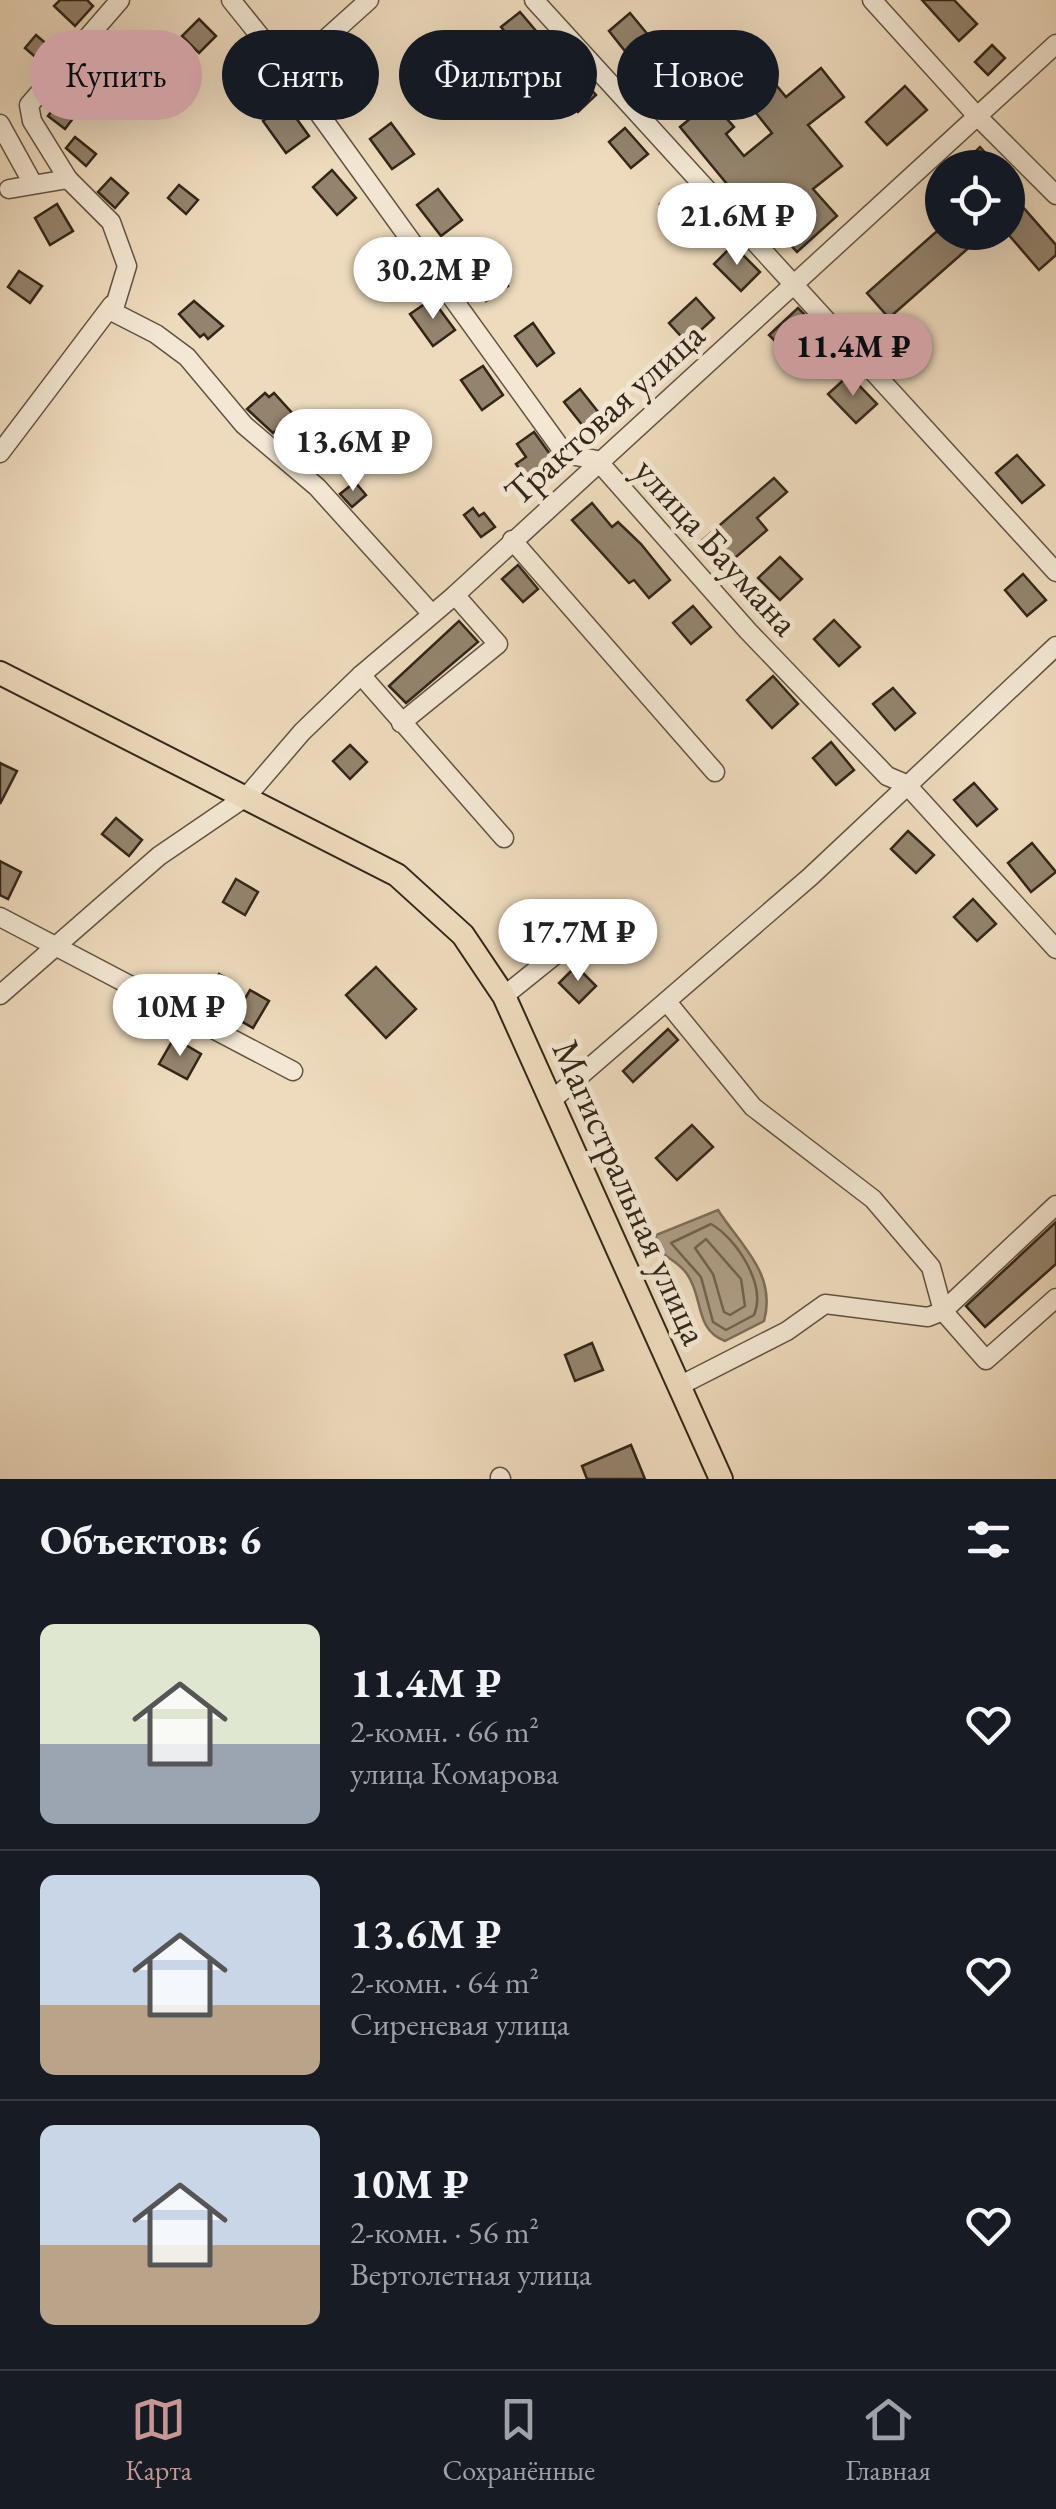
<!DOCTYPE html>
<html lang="ru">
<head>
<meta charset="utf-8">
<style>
	:root { --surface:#171b24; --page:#242831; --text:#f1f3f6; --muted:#9ea1a6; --line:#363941; --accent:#c59692 }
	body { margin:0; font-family:"EB Garamond",serif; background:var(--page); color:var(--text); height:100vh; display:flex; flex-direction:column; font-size:38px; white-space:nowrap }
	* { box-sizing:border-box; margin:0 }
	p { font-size:32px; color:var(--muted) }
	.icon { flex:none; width:55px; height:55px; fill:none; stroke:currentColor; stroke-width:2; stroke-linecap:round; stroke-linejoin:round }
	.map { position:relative; height:1479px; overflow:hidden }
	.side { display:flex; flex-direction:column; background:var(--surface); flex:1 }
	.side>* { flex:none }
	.top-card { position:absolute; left:30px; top:30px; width:998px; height:90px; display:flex; gap:20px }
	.controls { position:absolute; left:925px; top:150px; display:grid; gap:20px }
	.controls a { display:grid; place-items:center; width:100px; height:100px; border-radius:50%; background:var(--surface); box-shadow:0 10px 40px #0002; font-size:50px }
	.price { position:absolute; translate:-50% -85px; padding:0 22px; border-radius:35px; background:#fff; color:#222; font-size:32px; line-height:65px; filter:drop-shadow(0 2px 5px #0008) }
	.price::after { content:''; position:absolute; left:50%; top:60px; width:30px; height:22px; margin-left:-15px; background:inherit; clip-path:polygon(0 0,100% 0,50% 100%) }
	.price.on { background:var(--accent); color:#111 }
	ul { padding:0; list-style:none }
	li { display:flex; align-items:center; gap:30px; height:250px; padding:0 40px }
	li+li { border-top:2px solid var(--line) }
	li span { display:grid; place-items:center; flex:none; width:280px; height:200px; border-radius:15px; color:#555 }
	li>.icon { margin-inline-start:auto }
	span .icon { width:120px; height:120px; fill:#fffc; stroke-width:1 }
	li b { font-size:42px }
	h2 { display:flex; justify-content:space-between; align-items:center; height:120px; padding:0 40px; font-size:42px }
	.pill { padding:0 35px; border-radius:45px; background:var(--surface); box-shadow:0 10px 40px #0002; font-size:35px; line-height:90px }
	.pill.on { background:var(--accent); color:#111 }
	.tab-bar { display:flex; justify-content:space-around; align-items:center; height:140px; border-top:2px solid var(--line); background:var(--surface); font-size:28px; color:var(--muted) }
	.tab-bar a { display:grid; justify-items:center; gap:5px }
	.tab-bar .on { color:var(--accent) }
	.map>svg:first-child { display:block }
</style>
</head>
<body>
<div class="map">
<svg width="1056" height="1479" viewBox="0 0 1056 1479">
	<rect width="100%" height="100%" fill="#eedbbd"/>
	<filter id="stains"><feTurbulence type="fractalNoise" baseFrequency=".002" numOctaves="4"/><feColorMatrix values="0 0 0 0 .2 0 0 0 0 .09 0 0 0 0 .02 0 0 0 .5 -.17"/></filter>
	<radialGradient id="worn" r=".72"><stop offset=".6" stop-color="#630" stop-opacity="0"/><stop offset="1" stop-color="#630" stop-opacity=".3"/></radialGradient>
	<!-- water -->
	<path fill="#ae9d85" stroke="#7c6d59" stroke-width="2.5" d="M 718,1210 C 741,1246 777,1274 764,1321 L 725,1341 C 694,1329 704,1298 687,1274 C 678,1261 666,1258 656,1248 L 656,1235 Z"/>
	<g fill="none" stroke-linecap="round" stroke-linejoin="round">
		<!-- shore -->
		<g stroke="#70624e" stroke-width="2.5">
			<path d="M 711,1224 C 736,1238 767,1285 754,1315 L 726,1330 L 713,1322 L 701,1277 L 671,1243 Z"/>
			<polygon points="706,1239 741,1279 745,1306 730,1315 724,1312 713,1274 695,1248"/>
		</g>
	</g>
	<!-- building -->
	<g fill="#94846e" stroke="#322618" stroke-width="2.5">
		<polygon points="60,0 87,0 93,6 75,26 54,6"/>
		<polygon points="922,0 954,0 977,24 959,41"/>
		<polygon points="520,12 543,39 524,55 501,27"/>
		<polygon points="630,13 654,42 632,60 609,31"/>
		<polygon points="199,19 216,36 199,53 182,36"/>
		<polygon points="36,35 57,53 46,66 25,48"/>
		<polygon points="110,42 128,61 115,74 97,56"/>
		<polygon points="992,45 1005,58 988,75 975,62"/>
		<polygon points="345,59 366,91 344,106 322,74"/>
		<polygon points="572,68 596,95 578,112 553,84"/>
		<polygon points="821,68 844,97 808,125 842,166 813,189 837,216 797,252 771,223 764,229 680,127 703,108 711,118 720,111 734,127 726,134 744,156 772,133 741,94 767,74 786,97"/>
		<polygon points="905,86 927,110 887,145 866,122"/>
		<polygon points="60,100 77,113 65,129 48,116"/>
		<polygon points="286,104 309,136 286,153 263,121"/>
		<polygon points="391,123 414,154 392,169 370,139"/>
		<polygon points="625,128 648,154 631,168 609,142"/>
		<polygon points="75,137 96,154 86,166 66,148"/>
		<polygon points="980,147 999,168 958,168"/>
		<polygon points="332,170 356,198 337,215 313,187"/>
		<polygon points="111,178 128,193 115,208 98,192"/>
		<polygon points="179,185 198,200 186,214 168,198"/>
		<polygon points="679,187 703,213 683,231 660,204"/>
		<polygon points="438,189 462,220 441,236 417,205"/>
		<polygon points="1008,190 1056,245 1056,255 1039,270 1008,234"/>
		<polygon points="57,204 73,231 50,245 35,218"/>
		<polygon points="936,232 963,232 973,244 889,318 867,293"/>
		<polygon points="733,245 760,272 741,291 714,264"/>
		<polygon points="487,256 508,286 486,301 465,271"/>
		<polygon points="19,271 42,286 30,303 8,287"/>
		<polygon points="696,298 714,318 687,343 669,323"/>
		<polygon points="432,299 455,330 433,346 410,314"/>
		<polygon points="194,301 223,326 208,339 204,334 200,337 179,314"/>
		<polygon points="798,308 808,318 800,325 833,364 819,376 786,338 779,345 769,335"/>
		<polygon points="533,323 554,353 537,366 515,336"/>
		<polygon points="483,366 503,395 482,410 461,380"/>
		<polygon points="849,375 877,404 856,423 828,394"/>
		<polygon points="580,389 603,418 587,431 564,402"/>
		<polygon points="265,393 269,397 274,393 304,426 309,422 330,446 309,463 278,429 273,433 247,409"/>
		<polygon points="534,432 555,461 528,481 516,464 526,457 517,444"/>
		<polygon points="1017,455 1044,485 1022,503 996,473"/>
		<polygon points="774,478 787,492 757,518 767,530 721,570 698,544"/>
		<polygon points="355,482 366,495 352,507 340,494"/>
		<polygon points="592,503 612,527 618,522 641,544 670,580 649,598 634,580 629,583 572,520"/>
		<polygon points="473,508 479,516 484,513 495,527 481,537 464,515"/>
		<polygon points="780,557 802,579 780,600 758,578"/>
		<polygon points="518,565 538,589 523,602 502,579"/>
		<polygon points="1023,574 1046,600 1027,616 1005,590"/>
		<polygon points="693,606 711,627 691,644 673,623"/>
		<polygon points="834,620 860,647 839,666 814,639"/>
		<polygon points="459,621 478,642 406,703 389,686"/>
		<polygon points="773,676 798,704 772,728 747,700"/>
		<polygon points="893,688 915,713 895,730 873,704"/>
		<polygon points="831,742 854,770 836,785 813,758"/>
		<polygon points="350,745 367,762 350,779 333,761"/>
		<polygon points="0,763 17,771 0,804"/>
		<polygon points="974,783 997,809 977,826 954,800"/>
		<polygon points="116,818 142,840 129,856 102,834"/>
		<polygon points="908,831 934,855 916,873 891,849"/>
		<polygon points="1032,843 1056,872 1031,892 1008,863"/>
		<polygon points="0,861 21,872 8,899 0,895"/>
		<polygon points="236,879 258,892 245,915 223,902"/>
		<polygon points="973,899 996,924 977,941 954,917"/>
		<polygon points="548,922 561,934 544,948 534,938"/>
		<polygon points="576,966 596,986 579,1003 559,983"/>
		<polygon points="376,967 416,1009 386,1038 346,995"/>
		<polygon points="219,974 230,980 216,1004 205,997"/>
		<polygon points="250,990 269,1001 253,1028 234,1017"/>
		<polygon points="668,1029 678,1040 633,1082 623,1071"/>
		<polygon points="174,1038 201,1054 187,1079 159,1064"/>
		<polygon points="692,1125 713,1147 677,1180 656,1158"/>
		<polygon points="1056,1222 1056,1264 985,1327 966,1306"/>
		<polygon points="592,1343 603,1370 575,1381 565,1355"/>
		<polygon points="631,1445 645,1479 587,1479 582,1466"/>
	</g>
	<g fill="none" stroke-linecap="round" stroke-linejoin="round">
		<defs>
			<g id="minor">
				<polyline points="231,0 289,72 565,454 597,460 748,631 887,776 906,784 1056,949"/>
				<polyline points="534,0 1056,572"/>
				<polyline points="872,0 977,116 1056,195"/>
				<polyline points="289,72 369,0"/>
				<polyline points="0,124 32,182"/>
				<polyline points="68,179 32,121 29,105 120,0"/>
				<polyline points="9,189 68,179 111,222 127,266 113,312 156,334 187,357 244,425 317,487 431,613"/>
				<polyline points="0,453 112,305"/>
				<polyline points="512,540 715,772"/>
				<polyline points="361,675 504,838"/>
				<polyline points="401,723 498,644 455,595"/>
				<polyline points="0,917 293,1071"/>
				<polyline points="0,995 159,856 247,796 302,732 361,675 455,595 1056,44"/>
				<polyline points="504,996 581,934"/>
				<polyline points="667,1002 753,1107 873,1199 931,1267 943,1311 986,1360 1056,1298"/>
				<polyline points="552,1100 810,877 1056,646"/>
				<polyline points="679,1386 787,1331 825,1304 928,1317 943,1311 1056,1205"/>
				<polyline points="500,1477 501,1479"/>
			</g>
			<polyline id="major" points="0,673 397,875 463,935 504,996 721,1479"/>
		</defs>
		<!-- minor casing -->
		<use href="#minor" stroke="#615341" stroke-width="21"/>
		<!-- major casing -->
		<use href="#major" stroke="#322618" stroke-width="26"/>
		<!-- minor -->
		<use href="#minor" stroke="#f4e8d4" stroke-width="18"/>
		<!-- major -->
		<use href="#major" stroke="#eedbbd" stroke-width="22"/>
	</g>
	<g text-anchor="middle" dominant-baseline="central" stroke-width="10" stroke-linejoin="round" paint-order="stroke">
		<!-- street labels -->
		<g font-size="38" fill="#322618" stroke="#f4e8d4">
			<text transform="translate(604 413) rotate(-42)">Трактовая улица</text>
			<text transform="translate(717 546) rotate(48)">улица Баумана</text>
			<text transform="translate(631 1192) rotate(66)">Магистральная улица</text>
		</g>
	</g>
	<rect width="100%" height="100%" filter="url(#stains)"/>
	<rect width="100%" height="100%" fill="url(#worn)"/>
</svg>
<div class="controls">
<a><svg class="icon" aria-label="locate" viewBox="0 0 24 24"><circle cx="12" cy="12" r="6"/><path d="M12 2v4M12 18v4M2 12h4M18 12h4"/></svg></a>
</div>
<b class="price" style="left:737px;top:268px">21.6M ₽</b>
<b class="price" style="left:433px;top:322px">30.2M ₽</b>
<b class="price on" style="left:853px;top:399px">11.4M ₽</b>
<b class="price" style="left:353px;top:494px">13.6M ₽</b>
<b class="price" style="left:578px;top:984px">17.7M ₽</b>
<b class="price" style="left:180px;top:1059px">10M ₽</b>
<div class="top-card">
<a class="pill on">Купить</a>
<a class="pill">Снять</a>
<a class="pill">Фильтры</a>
<a class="pill">Новое</a>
</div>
</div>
<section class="side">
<h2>Объектов: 6<svg class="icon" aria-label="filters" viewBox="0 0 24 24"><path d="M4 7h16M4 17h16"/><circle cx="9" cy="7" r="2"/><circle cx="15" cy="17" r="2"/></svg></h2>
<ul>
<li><span style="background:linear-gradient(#dfe7d0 60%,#9aa5b1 0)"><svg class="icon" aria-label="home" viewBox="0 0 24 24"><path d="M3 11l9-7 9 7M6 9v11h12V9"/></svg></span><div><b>11.4M ₽</b><p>2-комн. · 66 m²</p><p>улица Комарова</p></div><svg class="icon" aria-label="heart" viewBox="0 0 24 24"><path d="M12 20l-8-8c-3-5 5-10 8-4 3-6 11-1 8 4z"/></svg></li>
<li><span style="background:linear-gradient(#c9d6e8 65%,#b9a48a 0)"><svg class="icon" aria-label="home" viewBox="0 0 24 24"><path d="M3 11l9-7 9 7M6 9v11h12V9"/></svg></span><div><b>13.6M ₽</b><p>2-комн. · 64 m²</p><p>Сиреневая улица</p></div><svg class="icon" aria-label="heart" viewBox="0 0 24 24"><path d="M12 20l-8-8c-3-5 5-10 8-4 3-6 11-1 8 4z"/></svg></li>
<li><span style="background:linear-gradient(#c9d6e8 60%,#b9a48a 0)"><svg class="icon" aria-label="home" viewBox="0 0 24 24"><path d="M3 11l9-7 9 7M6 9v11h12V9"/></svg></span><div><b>10M ₽</b><p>2-комн. · 56 m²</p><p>Вертолетная улица</p></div><svg class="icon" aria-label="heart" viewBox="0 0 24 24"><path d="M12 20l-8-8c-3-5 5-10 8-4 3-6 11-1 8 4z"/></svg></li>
</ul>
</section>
<nav class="tab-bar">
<a class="on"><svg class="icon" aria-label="map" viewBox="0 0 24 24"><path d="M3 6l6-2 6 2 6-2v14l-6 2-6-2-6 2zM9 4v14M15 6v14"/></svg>Карта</a>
<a><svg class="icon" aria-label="saved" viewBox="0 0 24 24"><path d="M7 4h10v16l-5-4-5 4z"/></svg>Сохранённые</a>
<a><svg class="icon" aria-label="home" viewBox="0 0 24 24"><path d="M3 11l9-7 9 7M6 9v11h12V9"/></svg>Главная</a>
</nav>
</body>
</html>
